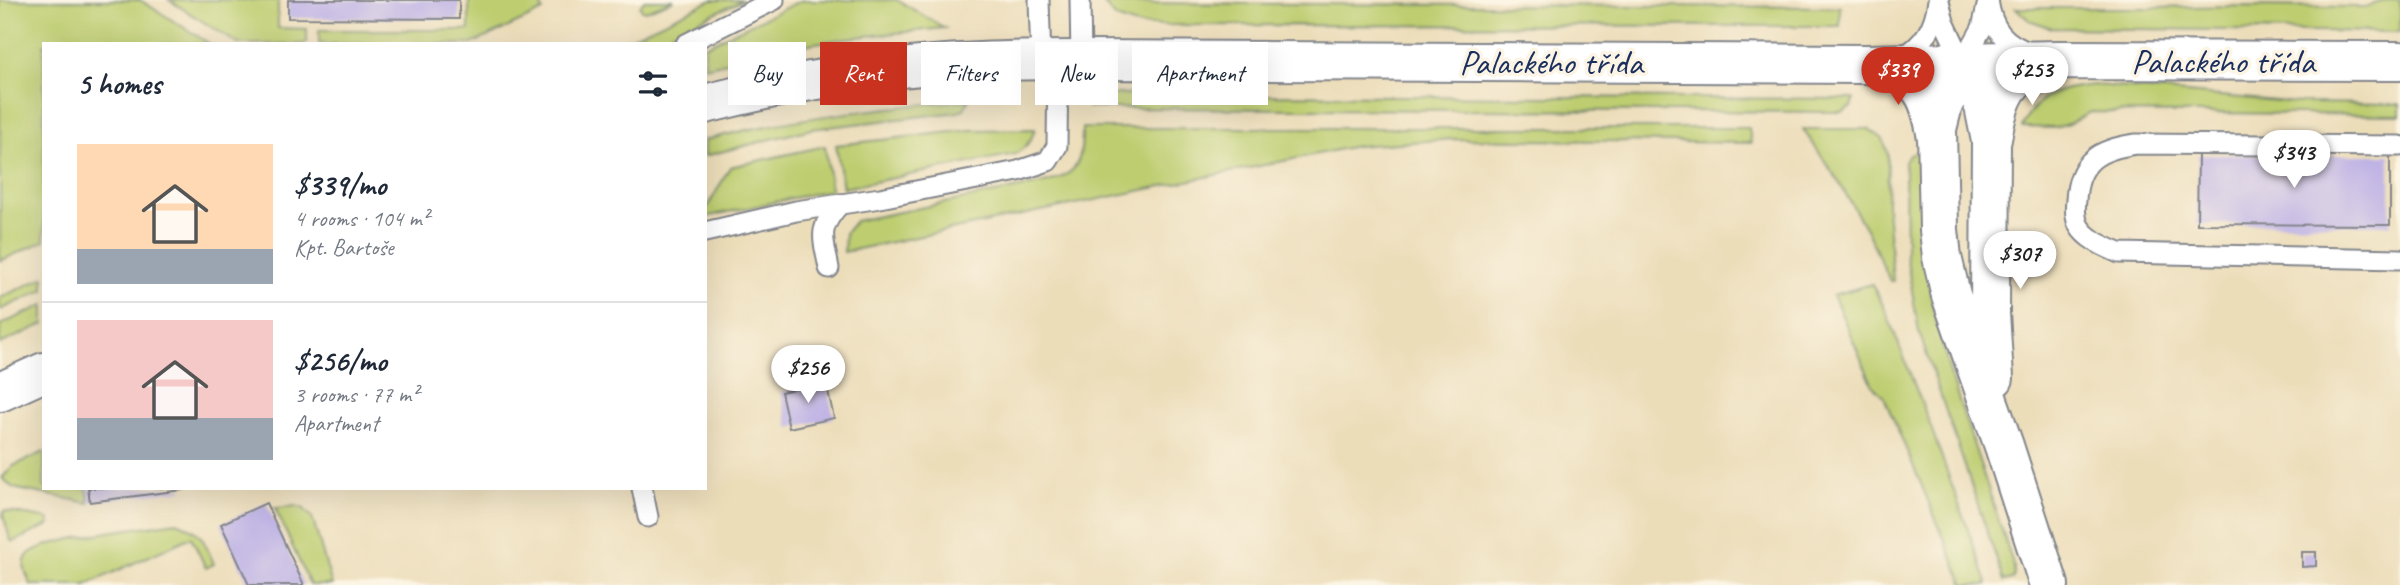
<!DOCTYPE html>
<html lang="en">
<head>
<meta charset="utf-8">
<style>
	:root { --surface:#fff; --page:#f2f2f3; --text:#1f2937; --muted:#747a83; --line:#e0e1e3; --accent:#c8321e }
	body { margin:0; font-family:Caveat,sans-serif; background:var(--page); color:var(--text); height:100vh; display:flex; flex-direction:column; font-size:26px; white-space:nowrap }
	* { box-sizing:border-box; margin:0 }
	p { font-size:23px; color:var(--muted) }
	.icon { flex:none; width:38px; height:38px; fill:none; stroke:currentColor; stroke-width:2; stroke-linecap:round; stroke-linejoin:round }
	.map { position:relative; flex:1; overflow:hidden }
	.drawer { position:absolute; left:42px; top:42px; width:665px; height:448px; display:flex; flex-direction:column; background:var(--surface); border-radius:0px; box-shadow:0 7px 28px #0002 }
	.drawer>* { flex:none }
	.banner { position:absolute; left:728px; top:42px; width:665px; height:63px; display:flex; gap:14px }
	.price { position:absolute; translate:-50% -60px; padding:0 16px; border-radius:24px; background:#fff; color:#222; font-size:23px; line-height:46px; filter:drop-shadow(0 2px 4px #0008) }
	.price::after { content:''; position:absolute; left:50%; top:42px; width:21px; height:16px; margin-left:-10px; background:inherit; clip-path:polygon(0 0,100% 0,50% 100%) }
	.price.active { background:var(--accent); color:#fff }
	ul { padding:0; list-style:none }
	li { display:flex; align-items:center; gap:21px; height:175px; padding:0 35px }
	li+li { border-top:2px solid var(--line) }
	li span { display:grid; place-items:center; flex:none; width:196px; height:140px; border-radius:0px; color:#555 }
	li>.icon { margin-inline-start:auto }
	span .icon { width:84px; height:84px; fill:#fffc; stroke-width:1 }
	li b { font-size:30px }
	h2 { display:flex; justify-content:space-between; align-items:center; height:84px; padding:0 35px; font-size:30px }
	.chip { padding:0 24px; border-radius:0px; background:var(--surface); box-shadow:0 7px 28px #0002; font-size:24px; line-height:63px }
	.chip.active { background:var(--accent); color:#fff }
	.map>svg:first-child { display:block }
</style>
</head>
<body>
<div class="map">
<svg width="2400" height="585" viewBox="0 0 2400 585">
	<rect width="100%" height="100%" fill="#fcf5e5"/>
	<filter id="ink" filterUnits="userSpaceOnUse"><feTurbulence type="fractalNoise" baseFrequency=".0143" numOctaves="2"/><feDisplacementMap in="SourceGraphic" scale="14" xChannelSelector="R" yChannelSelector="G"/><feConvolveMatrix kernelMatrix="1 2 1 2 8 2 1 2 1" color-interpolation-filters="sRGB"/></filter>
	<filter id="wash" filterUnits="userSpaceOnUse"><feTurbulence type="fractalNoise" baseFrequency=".00686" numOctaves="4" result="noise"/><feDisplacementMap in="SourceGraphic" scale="28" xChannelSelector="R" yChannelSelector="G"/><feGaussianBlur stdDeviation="1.57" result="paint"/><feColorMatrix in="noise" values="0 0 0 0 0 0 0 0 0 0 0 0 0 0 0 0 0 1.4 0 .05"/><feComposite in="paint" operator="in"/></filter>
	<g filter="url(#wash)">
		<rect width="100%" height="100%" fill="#ecddb9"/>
		<!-- green -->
		<g fill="#bdcd6f" stroke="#6c7e66" stroke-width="2">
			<polygon points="0,0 140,0 210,44 44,44 44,241 0,261"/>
			<polygon points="169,0 278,0 278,28 307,29 307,41 305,44 238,44"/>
			<polygon points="469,0 539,0 543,11 472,44 319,44 319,30 469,30"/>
			<polygon points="644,0 674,0 646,11 642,10 640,6"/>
			<polygon points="712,0 743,0 648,44 616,44"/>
			<polygon points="802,0 897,0 945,28 847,38 791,47 705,67 705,46"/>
			<polygon points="2387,0 2400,0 2400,32 2052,28 2029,20 2016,8 2151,8 2232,6 2365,7"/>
			<polygon points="1103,3 1840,7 1840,26 1136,25 1116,18"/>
			<path d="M 2096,85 L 2299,103 L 2400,104 L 2400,115 L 2090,112 L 2071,123 L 2056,128 L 2022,127 C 2038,92 2061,88 2096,85 Z"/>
			<polygon points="1117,94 1854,99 1851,107 1842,112 1089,108 1099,100"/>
			<path d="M 969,100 L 964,109 L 958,112 L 811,129 L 705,156 L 705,140 C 792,117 881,108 969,100 Z"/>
			<path d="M 1082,128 L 1749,128 L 1751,143 L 1454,139 L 1356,146 L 844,252 L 845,233 L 855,221 L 1040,184 C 1077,176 1082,165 1082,128 Z"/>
			<path d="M 1035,129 C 1031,141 1026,148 1015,154 L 843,188 L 836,145 L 970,130 Z"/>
			<polygon points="1803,129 1869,129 1883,139 1888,154 1887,207 1893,281 1890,281 1867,231 1837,179"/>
			<polygon points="825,146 831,190 705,217 705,212 730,167"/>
			<polygon points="1923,150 1924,249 1933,309 1950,373 2014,567 2014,576 2012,579 2004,581 1919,332 1906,255 1905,161 1909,154"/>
			<polygon points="44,277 44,290 0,310 0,298"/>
			<polygon points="1872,284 1885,309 1929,422 1988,585 1964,585 1884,397 1873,386 1833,295"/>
			<polygon points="44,305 44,324 0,344 0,325"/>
			<polygon points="44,452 44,488 87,488 89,503 13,488 2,478 13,466"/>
			<polygon points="295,506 303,508 312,517 332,585 310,585 275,508"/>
			<polygon points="4,511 49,519 49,525 13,542 10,539 3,515"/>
			<path d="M 177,522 C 204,533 203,539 214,564 L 206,568 L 191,537 L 86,585 L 31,585 C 27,575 20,565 28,555 C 40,539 153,526 177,522 Z"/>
		</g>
		<g id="blocks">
			<!-- building -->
			<g fill="#bcb0e5">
				<polygon points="288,0 459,0 459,19 288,18"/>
				<polygon points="2286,151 2286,155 2390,155 2390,225 2197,224 2198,155 2270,155"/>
				<polygon points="826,382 834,418 789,428 781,392"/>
				<polygon points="88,488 182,488 182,490 90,502"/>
				<polygon points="266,503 304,585 249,585 221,524"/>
				<polygon points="2302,552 2316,552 2316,566 2302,567"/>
			</g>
		</g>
	</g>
	<g filter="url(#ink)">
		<use href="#blocks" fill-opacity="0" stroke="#84868c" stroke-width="2"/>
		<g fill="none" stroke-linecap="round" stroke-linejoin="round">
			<defs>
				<g id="service">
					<polyline points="1039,0 1041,61"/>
					<polyline points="1080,0 1081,60"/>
					<path d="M 1988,0 C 1992,29 2004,44 2032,53"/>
					<polyline points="1939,1 1944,22 1963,62"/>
					<polyline points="686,44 774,0"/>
					<path d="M 1901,58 C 1924,45 1935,27 1938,0"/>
					<polyline points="1963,62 1982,28 1987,6"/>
					<path d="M 2400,146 L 2136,144 C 2100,149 2078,160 2076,200 C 2075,208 2075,218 2079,226 C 2087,240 2106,247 2119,253 L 2400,259"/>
					<polyline points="705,232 796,211 880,198 1018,171 1048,161 1057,146 1058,60"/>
					<path d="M 829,268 C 823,237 817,229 840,204"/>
					<polyline points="642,488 648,517"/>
				</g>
				<g id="minor">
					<polyline points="1963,62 1943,105 1937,129 1939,230 1942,257 1951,295 2004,446 2049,585"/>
					<polyline points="1963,62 1984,106 1991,141 1990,313 1994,378"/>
					<path d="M 1867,64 C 1919,75 1928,87 1937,138"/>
					<path d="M 1992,139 C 2000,89 2010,72 2060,60"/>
				</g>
				<g id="primary">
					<path d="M 705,104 C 795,81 887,66 980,62 C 1013,60 1047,60 1081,60 L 1867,64 L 2060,60 L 2400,61"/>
					<polyline points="0,392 44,372"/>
				</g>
			</defs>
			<!-- service casing -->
			<use href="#service" stroke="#84868c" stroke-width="23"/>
			<!-- minor casing -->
			<use href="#minor" stroke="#84868c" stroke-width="42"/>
			<!-- primary casing -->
			<use href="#primary" stroke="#84868c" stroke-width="42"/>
			<!-- service -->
			<use href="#service" stroke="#fff" stroke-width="19"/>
			<!-- minor -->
			<use href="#minor" stroke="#fff" stroke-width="38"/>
			<!-- primary -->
			<use href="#primary" stroke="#fff" stroke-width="38"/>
		</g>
	</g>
	<g text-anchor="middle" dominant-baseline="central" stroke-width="7" stroke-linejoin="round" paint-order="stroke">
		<!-- street labels -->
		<g font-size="35" fill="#1b2f5e" stroke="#fcf5e5">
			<text x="2223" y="61">Palackého třída</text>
			<text x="1551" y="62">Palackého třída</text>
		</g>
	</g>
</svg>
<b class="price active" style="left:1898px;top:107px">$339</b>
<b class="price" style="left:2032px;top:107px">$253</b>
<b class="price" style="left:2294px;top:190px">$343</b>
<b class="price" style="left:2020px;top:291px">$307</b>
<b class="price" style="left:808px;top:405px">$256</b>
<div class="banner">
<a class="chip">Buy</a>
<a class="chip active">Rent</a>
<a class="chip">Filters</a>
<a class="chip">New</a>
<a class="chip">Apartment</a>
</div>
<section class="drawer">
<h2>5 homes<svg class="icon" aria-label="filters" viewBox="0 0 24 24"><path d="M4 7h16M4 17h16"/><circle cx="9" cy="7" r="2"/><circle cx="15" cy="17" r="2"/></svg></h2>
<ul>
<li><span style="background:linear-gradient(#ffd9b3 75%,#9aa5b1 0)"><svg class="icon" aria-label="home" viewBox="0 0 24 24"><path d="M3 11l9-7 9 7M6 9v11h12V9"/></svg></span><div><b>$339/mo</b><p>4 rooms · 104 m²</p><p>Kpt. Bartoše</p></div></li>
<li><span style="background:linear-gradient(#f6c9c9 70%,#9aa5b1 0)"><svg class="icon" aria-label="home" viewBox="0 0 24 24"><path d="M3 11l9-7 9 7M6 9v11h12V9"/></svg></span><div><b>$256/mo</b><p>3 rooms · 77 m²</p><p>Apartment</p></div></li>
</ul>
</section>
</div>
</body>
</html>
